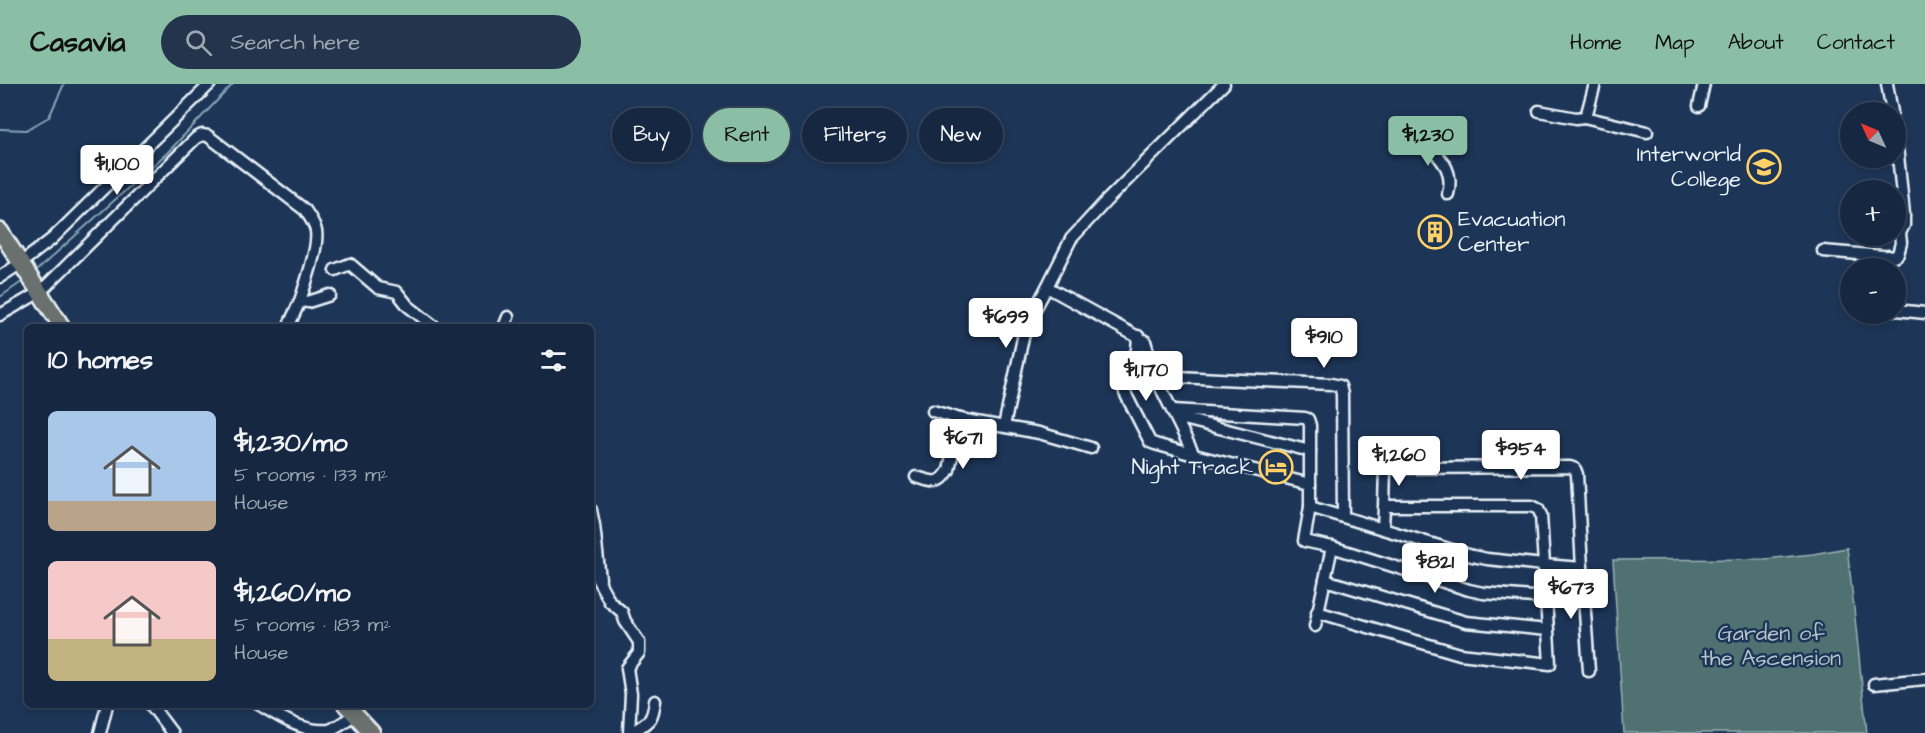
<!DOCTYPE html>
<html lang="en">
<head>
<meta charset="utf-8">
<style>
	:root { --surface:#162841; --page:#23344c; --text:#f1f3f6; --muted:#9ea6b1; --line:#35445a; --accent:#8abfa5 }
	body { margin:0; font-family:"Architects Daughter",sans-serif; background:var(--page); color:var(--text); height:100vh; display:flex; flex-direction:column; font-size:22px; white-space:nowrap }
	* { box-sizing:border-box; margin:0 }
	p { font-size:20px; color:var(--muted) }
	.icon { flex:none; width:33px; height:33px; fill:none; stroke:currentColor; stroke-width:2; stroke-linecap:round; stroke-linejoin:round }
	.map { position:relative; flex:1; overflow:hidden }
	.side { position:absolute; left:24px; top:240px; width:570px; height:384px; display:flex; flex-direction:column; background:var(--surface); border-radius:9px; box-shadow:0 3px 9px #0003,0 0 0 2px var(--line) }
	.side>* { flex:none }
	.top-card { position:absolute; left:612px; top:24px; width:570px; height:54px; display:flex; gap:12px }
	.needle { width:39px; rotate:314deg }
	.controls { position:absolute; left:1840px; top:18px; display:grid; gap:12px }
	.controls a { display:grid; place-items:center; width:66px; height:66px; border-radius:50%; background:var(--surface); box-shadow:0 3px 9px #0003,0 0 0 2px var(--line); font-size:30px }
	.price { position:absolute; translate:-50% -51px; padding:0 14px; border-radius:6px; background:#fff; color:#222; font-size:20px; line-height:39px; filter:drop-shadow(0 2px 3px #0008) }
	.price::after { content:''; position:absolute; left:50%; top:36px; width:18px; height:14px; margin-left:-9px; background:inherit; clip-path:polygon(0 0,100% 0,50% 100%) }
	.price.on { background:var(--accent); color:#111 }
	ul { padding:0; list-style:none }
	li { display:flex; align-items:center; gap:18px; height:150px; padding:0 24px }
	li span { display:grid; place-items:center; flex:none; width:168px; height:120px; border-radius:9px; color:#555 }
	li>.icon { margin-inline-start:auto }
	span .icon { width:72px; height:72px; fill:#fffc; stroke-width:1 }
	li b { font-size:26px }
	h2 { display:flex; justify-content:space-between; align-items:center; height:72px; padding:0 24px; font-size:26px }
	.chip { padding:0 21px; border-radius:27px; background:var(--surface); box-shadow:0 3px 9px #0003,0 0 0 2px var(--line); font-size:21px; line-height:54px }
	.chip.on { background:var(--accent); color:#111 }
	header { display:flex; align-items:center; gap:36px; box-sizing:border-box; height:84px; padding:0 30px; background:var(--accent); color:#111 }
	header strong { font-size:28px }
	nav { display:flex; gap:33px; margin-inline-start:auto; font-size:21px }
	.search { width:420px; height:54px; background:var(--page); display:flex; align-items:center; gap:15px; box-sizing:border-box; padding:0 21px; border-radius:33px; color:var(--muted); font-size:22px }
	.map>svg:first-child { display:block }
</style>
</head>
<body>
<header>
<strong>Casavia</strong>
<div class="search"><svg class="icon" aria-label="search" viewBox="0 0 24 24"><circle cx="10" cy="10" r="6"/><path d="M15 15l6 6"/></svg>Search here</div>
<nav><a>Home</a><a>Map</a><a>About</a><a>Contact</a></nav>
</header>
<div class="map">
<svg width="1925" height="649" viewBox="0 0 1925 649">
	<rect width="100%" height="100%" fill="#1d3557"/>
	<filter id="ink" filterUnits="userSpaceOnUse"><feTurbulence type="fractalNoise" baseFrequency=".0167" numOctaves="2"/><feDisplacementMap in="SourceGraphic" scale="12" xChannelSelector="R" yChannelSelector="G"/><feConvolveMatrix kernelMatrix="1 2 1 2 8 2 1 2 1" color-interpolation-filters="sRGB"/></filter>
	<g filter="url(#ink)">
		<!-- green -->
		<path fill="#507171" stroke="#9cb1b4" stroke-width="1.5" d="M 1847,464 C 1855,526 1860,587 1867,649 L 1624,649 L 1613,476 L 1765,475 L 1813,470 Z"/>
		<g fill="none" stroke-linecap="round" stroke-linejoin="round">
			<!-- stream -->
			<g stroke="#86a4b7" stroke-width="2">
				<polyline points="0,45 26,46 49,33 64,0"/>
				<polyline points="35,188 168,68 233,0"/>
				<polyline points="0,213 26,195"/>
			</g>
			<defs>
				<g id="minor">
					<polyline points="1224,0 1106,117 1071,155 1047,203 1145,257 1155,292 1194,371 1310,400 1310,423 1304,457 1332,463 1315,542"/>
					<polyline points="1887,0 1892,28"/>
					<polyline points="1699,22 1704,0"/>
					<polyline points="1539,27 1576,34 1584,33 1587,29 1595,0"/>
					<polyline points="1584,33 1647,48"/>
					<path d="M 1422,54 C 1438,73 1455,83 1448,110"/>
					<polyline points="1823,167 1894,173 1898,170 1901,159 1900,149 1904,141 1904,130 1896,52"/>
					<polyline points="1887,184 1888,172"/>
					<polyline points="335,186 350,180 378,204 397,208 408,222 435,243"/>
					<polyline points="0,193 21,179 52,155 210,0"/>
					<polyline points="1896,226 1925,229"/>
					<path d="M 0,231 L 40,208 L 196,54 L 202,51 L 208,52 L 305,126 C 309,132 315,140 316,147 C 319,163 305,201 300,217"/>
					<polyline points="288,243 300,217 308,218 330,211"/>
					<polyline points="504,243 508,233"/>
					<polyline points="1138,252 1137,266 1125,301 1125,309 1150,358 1155,360 1194,371"/>
					<polyline points="1155,292 1331,300 1340,302 1342,310 1343,432"/>
					<polyline points="1173,326 1305,334 1308,335 1310,341 1310,400"/>
					<polyline points="933,327 960,335"/>
					<polyline points="1176,333 1310,367"/>
					<polyline points="1004,342 1023,254 1029,236 1047,203"/>
					<path d="M 916,393 C 932,397 939,403 949,386 L 960,335 L 1039,349 L 1091,364"/>
					<polyline points="1310,423 1472,472 1487,475 1544,481 1550,580 1460,570 1317,528"/>
					<polyline points="591,426 594,441 600,495"/>
					<polyline points="1383,445 1384,422 1532,422 1538,425 1541,431 1544,481 1582,484 1577,390 1575,385 1570,383 1385,384 1384,422"/>
					<polyline points="1332,463 1469,506 1483,509 1546,514"/>
					<polyline points="591,483 610,518 622,528 625,537 639,558 639,569 627,584 631,610 629,649"/>
					<polyline points="1582,484 1589,587"/>
					<polyline points="1325,496 1466,538 1548,546"/>
					<polyline points="1874,600 1925,595"/>
					<polyline points="151,621 172,649"/>
					<path d="M 260,621 C 280,633 304,649 329,646 C 338,643 346,636 354,631"/>
					<polyline points="100,649 107,621"/>
					<path d="M 632,649 C 649,636 652,639 655,617"/>
				</g>
				<g id="highway">
					<polyline points="0,147 62,243"/>
					<polyline points="346,621 372,649"/>
				</g>
			</defs>
			<!-- minor casing -->
			<use href="#minor" stroke="#e8f1f8" stroke-width="15"/>
			<!-- highway casing -->
			<use href="#highway" stroke="#e8f1f8" stroke-width="20"/>
			<!-- minor -->
			<use href="#minor" stroke="#1d3557" stroke-width="10"/>
			<!-- highway -->
			<use href="#highway" stroke="#6b706d" stroke-width="15"/>
		</g>
	</g>
	<!-- icons -->
	<defs>
		<symbol id="university-ring" viewBox="-11 -11 22 22"><circle r="9.5" fill="#1d3557" stroke="#ffd166" stroke-width="1.5"/><path d="M0-5L7-2L0 1L-7-2ZM-4 1L0 2.5L4 1V4Q0 6-4 4Z" fill="#ffd166"/></symbol>
		<symbol id="building-ring" viewBox="-11 -11 22 22"><circle r="9.5" fill="#1d3557" stroke="#ffd166" stroke-width="1.5"/><path d="M-4-6H4V6H1V3H-1V6H-4ZM-2.5-4.3h1.7v1.8h-1.7ZM.8-4.3h1.7v1.8H.8ZM-2.5-1h1.7V.8h-1.7ZM.8-1h1.7V.8H.8Z" fill="#ffd166"/></symbol>
		<symbol id="hotel-ring" viewBox="-11 -11 22 22"><circle r="9.5" fill="#1d3557" stroke="#ffd166" stroke-width="1.5"/><path d="M-6-4.5h1.5V1H6V5H4.5V3h-9V5H-6ZM-4 0a1.8 1.8 0 1 1 3.6 0ZM.5 0V-2.5h3Q6-2.5 6 0Z" fill="#ffd166"/></symbol>
	</defs>
	<g fill-rule="evenodd">
		<use href="#university-ring" x="1745" y="64" width="38" height="38"/>
		<use href="#building-ring" x="1416" y="129" width="38" height="38"/>
		<use href="#hotel-ring" x="1257" y="364" width="38" height="38"/>
	</g>
	<g text-anchor="middle" dominant-baseline="central" stroke-width="5" stroke-linejoin="round" paint-order="stroke">
		<!-- poi labels -->
		<g font-size="22" fill="#e8f1f8" stroke="#1d3557" text-anchor="end">
			<text x="1741" y="70">Interworld<tspan x="1741" dy="25">College</tspan></text>
			<text x="1458" y="135" text-anchor="start">Evacuation<tspan x="1458" dy="25">Center</tspan></text>
			<text x="1253" y="383">Night Track</text>
		</g>
		<!-- park labels -->
		<g font-size="22" fill="#b3c4c9" stroke="#1d3557">
			<text x="1771" y="549">Garden of<tspan x="1771" dy="25">the Ascension</tspan></text>
		</g>
	</g>
</svg>
<div class="controls">
<a><svg class="needle" viewBox="-14 -14 28 28"><path d="M0-13l5 13h-10z" fill="#e53935"/><path d="M0 13l5-13h-10z" fill="#9ea6b1"/></svg></a>
<a>+</a>
<a>−</a>
</div>
<b class="price on" style="left:1428px;top:83px">$1,230</b>
<b class="price" style="left:117px;top:112px">$1,100</b>
<b class="price" style="left:1006px;top:265px">$699</b>
<b class="price" style="left:1324px;top:285px">$910</b>
<b class="price" style="left:1146px;top:318px">$1,170</b>
<b class="price" style="left:963px;top:386px">$671</b>
<b class="price" style="left:1521px;top:397px">$954</b>
<b class="price" style="left:1399px;top:403px">$1,260</b>
<b class="price" style="left:1435px;top:510px">$821</b>
<b class="price" style="left:1571px;top:536px">$673</b>
<div class="top-card">
<a class="chip">Buy</a>
<a class="chip on">Rent</a>
<a class="chip">Filters</a>
<a class="chip">New</a>
</div>
<section class="side">
<h2>10 homes<svg class="icon" aria-label="filters" viewBox="0 0 24 24"><path d="M4 7h16M4 17h16"/><circle cx="9" cy="7" r="2"/><circle cx="15" cy="17" r="2"/></svg></h2>
<ul>
<li><span style="background:linear-gradient(#a9c7e8 75%,#b9a48a 0)"><svg class="icon" aria-label="home" viewBox="0 0 24 24"><path d="M3 11l9-7 9 7M6 9v11h12V9"/></svg></span><div><b>$1,230/mo</b><p>5 rooms · 133 m²</p><p>House</p></div></li>
<li><span style="background:linear-gradient(#f6c9c9 65%,#c2b280 0)"><svg class="icon" aria-label="home" viewBox="0 0 24 24"><path d="M3 11l9-7 9 7M6 9v11h12V9"/></svg></span><div><b>$1,260/mo</b><p>5 rooms · 183 m²</p><p>House</p></div></li>
</ul>
</section>
</div>
</body>
</html>
